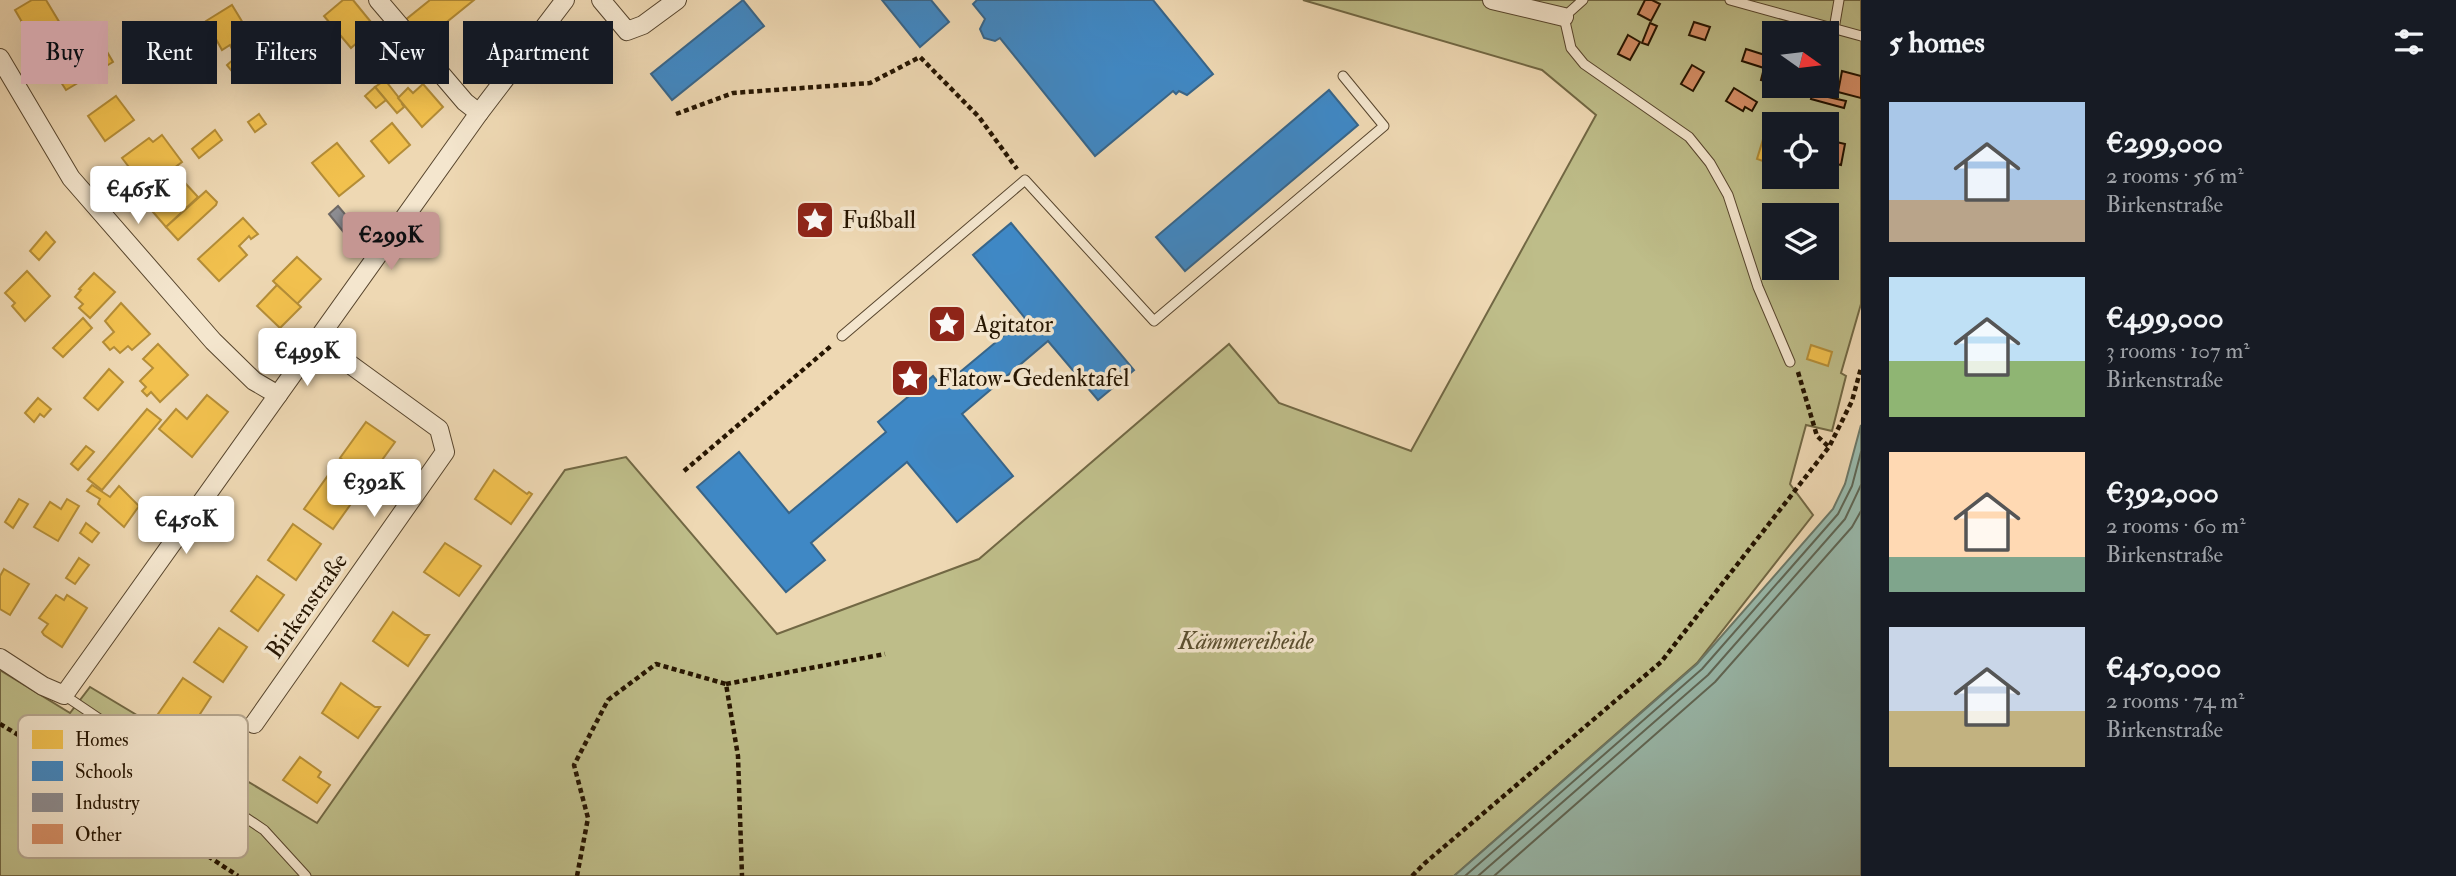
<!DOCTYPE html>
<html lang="en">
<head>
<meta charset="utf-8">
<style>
	:root { --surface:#171b24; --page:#20242c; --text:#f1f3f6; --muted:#9ea1a6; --accent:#c59692 }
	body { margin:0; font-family:"IM FELL Double Pica",serif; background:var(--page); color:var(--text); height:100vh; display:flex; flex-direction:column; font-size:26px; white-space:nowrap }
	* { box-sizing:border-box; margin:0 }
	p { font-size:23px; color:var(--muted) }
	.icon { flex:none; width:38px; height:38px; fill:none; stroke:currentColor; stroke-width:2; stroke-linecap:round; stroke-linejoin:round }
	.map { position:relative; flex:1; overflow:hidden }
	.side { display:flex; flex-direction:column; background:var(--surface); width:595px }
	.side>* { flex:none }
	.guide { position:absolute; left:21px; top:21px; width:665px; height:63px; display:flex; gap:14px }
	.needle { width:46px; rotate:104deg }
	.tools { position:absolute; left:1762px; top:21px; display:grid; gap:14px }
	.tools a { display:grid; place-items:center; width:77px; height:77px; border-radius:0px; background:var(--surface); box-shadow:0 7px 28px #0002; font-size:35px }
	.price { position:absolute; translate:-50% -60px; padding:0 16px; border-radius:7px; background:#fff; color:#222; font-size:23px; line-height:46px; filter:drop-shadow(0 2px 4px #0008) }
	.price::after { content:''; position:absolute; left:50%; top:42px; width:21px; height:16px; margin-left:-10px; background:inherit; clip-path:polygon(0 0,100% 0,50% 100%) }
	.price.active { background:var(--accent); color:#111 }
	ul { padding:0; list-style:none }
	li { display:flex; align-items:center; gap:21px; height:175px; padding:0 28px }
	li span { display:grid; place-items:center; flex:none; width:196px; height:140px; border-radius:0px; color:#555 }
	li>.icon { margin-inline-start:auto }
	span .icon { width:84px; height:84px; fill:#fffc; stroke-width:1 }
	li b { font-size:30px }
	h2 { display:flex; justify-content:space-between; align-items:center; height:84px; padding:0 28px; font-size:30px }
	.chip { padding:0 24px; border-radius:0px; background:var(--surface); box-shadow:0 7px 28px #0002; font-size:24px; line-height:63px }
	.chip.active { background:var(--accent); color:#111 }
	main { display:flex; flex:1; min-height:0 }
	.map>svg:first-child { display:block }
</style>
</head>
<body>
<main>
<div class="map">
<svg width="1861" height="876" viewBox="0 0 1861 876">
	<rect width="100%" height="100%" fill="#eed8b3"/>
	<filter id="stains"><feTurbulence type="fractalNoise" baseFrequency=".00286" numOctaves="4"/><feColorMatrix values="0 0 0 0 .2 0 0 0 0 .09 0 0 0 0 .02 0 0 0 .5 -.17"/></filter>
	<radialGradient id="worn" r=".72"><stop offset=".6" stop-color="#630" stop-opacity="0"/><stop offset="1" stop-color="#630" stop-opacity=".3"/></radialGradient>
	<!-- green -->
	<path fill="#bebd89" stroke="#726844" stroke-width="2" fill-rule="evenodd" d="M 1303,0 L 1861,0 L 1861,304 L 1841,373 L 1846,376 L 1832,431 L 1806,425 L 1790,484 L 1813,515 L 1697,663 L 1454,876 L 0,876 L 0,670 L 70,713 L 90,687 L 317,823 L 565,470 L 626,457 L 777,634 L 979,559 L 1229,344 L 1279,403 L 1411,451 L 1596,115 L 1542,70 ZM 1774,33 L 1827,33 L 1827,86 L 1774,86 ZM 1774,124 L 1827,124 L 1827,177 L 1774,177 ZM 1774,215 L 1827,215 L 1827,268 L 1774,268 Z"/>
	<!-- water -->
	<polygon fill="#99baad" stroke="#6b7868" stroke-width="2" points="1861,425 1861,876 1454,876 1697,664 1833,509 1845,484"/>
	<!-- homes -->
	<g fill="#f2c14e" stroke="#b48d37" stroke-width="2">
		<polygon points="32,0 46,0 61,25 33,41 15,10"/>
		<polygon points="343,0 353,0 375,27 351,48 324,16"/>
		<polygon points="430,0 474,0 422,42 404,21"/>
		<polygon points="232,5 249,33 237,40 242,48 234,53 230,45 222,50 206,21"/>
		<polygon points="96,33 113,62 66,90 48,62"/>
		<polygon points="257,48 266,53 252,64 246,57"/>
		<polygon points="236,57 244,68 235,75 227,65"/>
		<polygon points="206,61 211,69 195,79 190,71"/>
		<polygon points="385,80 403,103 402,104 404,107 397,113 375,87"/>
		<polygon points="423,84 443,107 422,127 398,98 408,88 413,93"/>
		<polygon points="375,87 386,100 376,108 365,96"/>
		<polygon points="116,96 134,120 105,141 88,116"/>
		<polygon points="259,114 266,124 255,132 248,122"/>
		<polygon points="392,123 410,145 389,163 371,141"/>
		<polygon points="215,130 222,140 199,158 192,149"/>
		<polygon points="162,135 182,162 154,183 150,178 142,184 122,158 149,138 153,142"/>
		<polygon points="1764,136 1774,139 1774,165 1757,159"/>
		<polygon points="337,143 364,176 339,196 312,163"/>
		<polygon points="186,184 198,197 166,227 153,212"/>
		<polygon points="206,191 217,202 216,205 178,240 166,227"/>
		<polygon points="243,218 258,234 251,239 249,236 239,246 247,255 219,281 198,259"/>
		<polygon points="46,232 55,242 39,260 30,251"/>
		<polygon points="297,257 321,279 297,304 273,281"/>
		<polygon points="27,271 50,296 25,321 12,306 15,303 5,293"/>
		<polygon points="94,273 115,292 90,318 79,308 83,304 75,297 81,290 79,289"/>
		<polygon points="277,285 301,307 280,328 257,306"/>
		<polygon points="121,303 150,334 132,350 128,346 120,353 114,347 110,350 103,342 114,332 105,321"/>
		<polygon points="83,318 92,328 63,357 53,348"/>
		<polygon points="158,344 188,375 160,402 151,392 147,396 142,391 146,387 140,381 153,368 143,359"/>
		<polygon points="1811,345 1832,352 1828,366 1807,359"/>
		<polygon points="109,369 123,382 98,410 84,398"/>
		<polygon points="207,395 228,412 192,457 159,429 176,409 187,419"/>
		<polygon points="38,398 51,409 44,417 40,414 34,422 25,413"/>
		<polygon points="147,409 161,420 102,490 88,479"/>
		<polygon points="366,422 395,442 369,478 340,458"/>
		<polygon points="86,446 94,452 78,470 71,464"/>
		<polygon points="494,470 527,494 529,492 532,494 511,524 475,499"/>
		<polygon points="329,474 358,494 333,529 304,509"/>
		<polygon points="92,485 110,497 119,486 139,506 124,527 98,504 100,499 87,491"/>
		<polygon points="19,499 28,504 13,528 5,522"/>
		<polygon points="67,499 79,506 58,541 34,527 50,502 61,509"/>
		<polygon points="86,523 99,533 92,542 80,533"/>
		<polygon points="293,524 321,544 296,580 268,560"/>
		<polygon points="445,543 481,566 459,596 424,572"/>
		<polygon points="79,558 89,565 75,584 66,578"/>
		<polygon points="4,569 29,584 10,615 0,609 0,576"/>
		<polygon points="257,576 284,595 258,631 231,611"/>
		<polygon points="56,595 64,600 67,595 87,608 62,647 44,635 42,632 48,624 39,618"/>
		<polygon points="393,612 425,635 429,635 408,666 373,641"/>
		<polygon points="219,628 247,647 223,682 194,662"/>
		<polygon points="183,678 211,697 187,734 158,714"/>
		<polygon points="341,683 375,707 380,707 358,738 322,713"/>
		<polygon points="300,757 321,772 318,777 330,785 317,803 283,780"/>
	</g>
	<!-- schools -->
	<g fill="#3f88c5" stroke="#37658a" stroke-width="2">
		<polygon points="743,0 764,26 672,100 651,74"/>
		<polygon points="882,0 931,0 949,22 920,47"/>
		<polygon points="977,0 1153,0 1213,74 1187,95 1179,91 1176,94 1173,91 1095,156 1000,38 995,41 984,38 980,29 985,19 973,4"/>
		<polygon points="1329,90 1358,125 1185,271 1156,237"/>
		<polygon points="1011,223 1134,370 1098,400 1048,341 962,414 1013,476 957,522 907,462 811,543 825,560 786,592 697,487 739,452 789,513 886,432 878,422 933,376 942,387 1025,318 973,255"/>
	</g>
	<!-- industry -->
	<polygon fill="#8d8d92" stroke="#6e6966" stroke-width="2" points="338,206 356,227 346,235 329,214"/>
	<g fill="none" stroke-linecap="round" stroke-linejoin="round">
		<!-- shore -->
		<g stroke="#5f6756" stroke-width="2">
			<polyline points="1465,876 1702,669 1838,514 1852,486 1861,452"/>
			<polyline points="1478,876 1708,675 1845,519 1861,485"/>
			<polyline points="1494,876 1715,682 1852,527 1861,511"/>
		</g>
	</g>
	<!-- building -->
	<g fill="#d68f67" stroke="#251400" stroke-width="2">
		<polygon points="1645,0 1652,0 1660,4 1651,21 1638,14"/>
		<polygon points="1694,22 1710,27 1705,40 1689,35"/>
		<polygon points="1650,23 1657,26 1648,45 1642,43"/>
		<polygon points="1628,35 1640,42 1630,60 1618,54"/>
		<polygon points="1746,49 1768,56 1767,60 1774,62 1772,83 1761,80 1764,68 1742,61"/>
		<polygon points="1692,65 1704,72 1693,91 1681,84"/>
		<polygon points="1842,71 1861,76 1861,98 1838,92"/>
		<polygon points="1827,75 1833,76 1828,97 1846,101 1844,108 1811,99 1813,93 1820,94 1821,89 1808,86 1827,86"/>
		<polygon points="1734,88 1757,102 1752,111 1745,107 1743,111 1726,101"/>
		<polygon points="1828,140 1845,144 1841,165 1827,162"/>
	</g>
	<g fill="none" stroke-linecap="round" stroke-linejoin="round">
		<defs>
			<g id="lane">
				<polyline points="1583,0 1564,17 1571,48 1584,64 1689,137 1710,163 1728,195 1758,287 1790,362"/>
				<polyline points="1730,0 1861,36"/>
				<polyline points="1834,29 1839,0"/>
				<polyline points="842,336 1025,180 1154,321 1384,126 1343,76"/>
				<polyline points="64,695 264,830 306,876"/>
			</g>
			<g id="street">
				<polyline points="378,0 465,102 479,113"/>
				<polyline points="601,0 627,31 643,25 677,0"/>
				<polyline points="1492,0 1564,17"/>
				<polyline points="0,58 71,178 213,341 254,381 278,395"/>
				<polyline points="0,658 43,686 64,695 479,113 565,0"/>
				<polyline points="254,724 445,452 439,429 318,341"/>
			</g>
		</defs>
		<!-- lane casing -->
		<use href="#lane" stroke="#57452d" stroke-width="11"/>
		<!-- street casing -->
		<use href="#street" stroke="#57452d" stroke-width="20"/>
		<!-- path -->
		<g stroke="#251400" stroke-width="4.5" stroke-dasharray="5 3.5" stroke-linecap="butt">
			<polyline points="676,114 733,93 870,83 920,57 979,117 1017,169"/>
			<polyline points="1798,372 1817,436 1829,447"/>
			<polyline points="684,471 831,346"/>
			<polyline points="726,684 885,654"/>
			<polyline points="0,724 79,771 238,876"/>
			<polyline points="79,771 91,730"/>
			<polyline points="577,876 588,818 574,765 608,700 656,664 726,684 738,756 742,876"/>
			<polyline points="1412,876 1425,863 1661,662 1829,447 1852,401 1861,368"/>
		</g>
		<!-- lane -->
		<use href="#lane" stroke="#f4e6ce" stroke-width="9"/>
		<!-- street -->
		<use href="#street" stroke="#f4e6ce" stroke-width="18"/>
	</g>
	<!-- icons -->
	<defs>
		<symbol id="sight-square" viewBox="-11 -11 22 22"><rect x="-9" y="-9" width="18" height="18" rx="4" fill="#8f2418" stroke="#f4e6ce"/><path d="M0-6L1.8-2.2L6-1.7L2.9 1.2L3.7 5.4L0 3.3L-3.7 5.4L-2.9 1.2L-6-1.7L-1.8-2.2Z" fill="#fff"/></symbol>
	</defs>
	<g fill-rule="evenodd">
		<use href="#sight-square" x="793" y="198" width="44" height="44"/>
		<use href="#sight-square" x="925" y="302" width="44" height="44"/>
		<use href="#sight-square" x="888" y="356" width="44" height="44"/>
	</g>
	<g text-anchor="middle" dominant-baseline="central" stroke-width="7" stroke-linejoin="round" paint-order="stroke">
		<!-- poi labels -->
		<g font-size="24" fill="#251400" stroke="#f4e6ce" text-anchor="start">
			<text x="842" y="220">Fußball</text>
			<text x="974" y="324">Agitator</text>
			<text x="937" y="378">Flatow-Gedenktafel</text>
		</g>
		<!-- street labels -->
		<g font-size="24" fill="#251400" stroke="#f4e6ce">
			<text transform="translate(307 606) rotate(-55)">Birkenstraße</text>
		</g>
		<!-- park labels -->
		<g font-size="24" font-style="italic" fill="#5b4f30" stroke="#f4e6ce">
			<text x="1246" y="641">Kämmereiheide</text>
		</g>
	</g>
	<!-- legend -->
	<rect x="18" y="715" width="230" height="143" rx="10" fill="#f4e6ce" stroke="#b6a790" stroke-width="2"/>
	<rect x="32" y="730" width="31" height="19" fill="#f2c14e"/>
	<rect x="32" y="761" width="31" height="20" fill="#3f88c5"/>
	<rect x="32" y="793" width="31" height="19" fill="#8d8d92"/>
	<rect x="32" y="824" width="31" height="20" fill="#d68f67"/>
	<g font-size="19" fill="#251400">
		<text x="75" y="746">Homes</text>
		<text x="75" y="778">Schools</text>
		<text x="75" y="809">Industry</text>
		<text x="75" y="841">Other</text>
	</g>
	<rect width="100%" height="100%" filter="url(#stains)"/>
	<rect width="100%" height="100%" fill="url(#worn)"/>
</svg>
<div class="tools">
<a><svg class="needle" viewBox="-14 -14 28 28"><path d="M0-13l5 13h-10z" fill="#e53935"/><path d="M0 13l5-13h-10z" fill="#9ea1a6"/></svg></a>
<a><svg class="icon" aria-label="locate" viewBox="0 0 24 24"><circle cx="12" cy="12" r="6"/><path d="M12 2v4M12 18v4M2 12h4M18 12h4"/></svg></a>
<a><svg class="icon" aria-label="layers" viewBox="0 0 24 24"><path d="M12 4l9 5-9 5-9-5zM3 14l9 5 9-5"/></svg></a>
</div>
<b class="price" style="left:138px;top:226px">€465K</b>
<b class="price active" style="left:391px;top:272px">€299K</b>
<b class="price" style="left:307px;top:388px">€499K</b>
<b class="price" style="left:374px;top:519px">€392K</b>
<b class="price" style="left:186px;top:556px">€450K</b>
<div class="guide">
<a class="chip active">Buy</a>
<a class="chip">Rent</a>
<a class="chip">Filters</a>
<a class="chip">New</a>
<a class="chip">Apartment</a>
</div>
</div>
<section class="side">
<h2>5 homes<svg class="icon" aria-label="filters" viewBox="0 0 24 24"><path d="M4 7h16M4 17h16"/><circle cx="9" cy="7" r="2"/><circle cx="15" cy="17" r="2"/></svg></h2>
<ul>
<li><span style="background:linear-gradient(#a9c7e8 70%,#b9a48a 0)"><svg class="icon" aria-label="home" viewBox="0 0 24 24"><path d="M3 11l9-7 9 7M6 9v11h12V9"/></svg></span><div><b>€299,000</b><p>2 rooms · 56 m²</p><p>Birkenstraße</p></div></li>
<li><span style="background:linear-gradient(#bfe0f5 60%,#8fb573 0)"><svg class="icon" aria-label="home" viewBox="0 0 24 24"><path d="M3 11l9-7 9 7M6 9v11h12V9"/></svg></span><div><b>€499,000</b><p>3 rooms · 107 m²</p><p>Birkenstraße</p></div></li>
<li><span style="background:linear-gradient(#ffd9b3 75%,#7fa58c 0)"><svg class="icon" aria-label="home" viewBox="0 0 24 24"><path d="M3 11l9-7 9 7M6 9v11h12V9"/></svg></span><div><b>€392,000</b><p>2 rooms · 60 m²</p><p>Birkenstraße</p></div></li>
<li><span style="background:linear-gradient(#c9d6e8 60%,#c2b280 0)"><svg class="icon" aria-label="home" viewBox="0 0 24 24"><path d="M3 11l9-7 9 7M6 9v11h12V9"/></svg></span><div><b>€450,000</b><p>2 rooms · 74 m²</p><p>Birkenstraße</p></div></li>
</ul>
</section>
</main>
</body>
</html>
